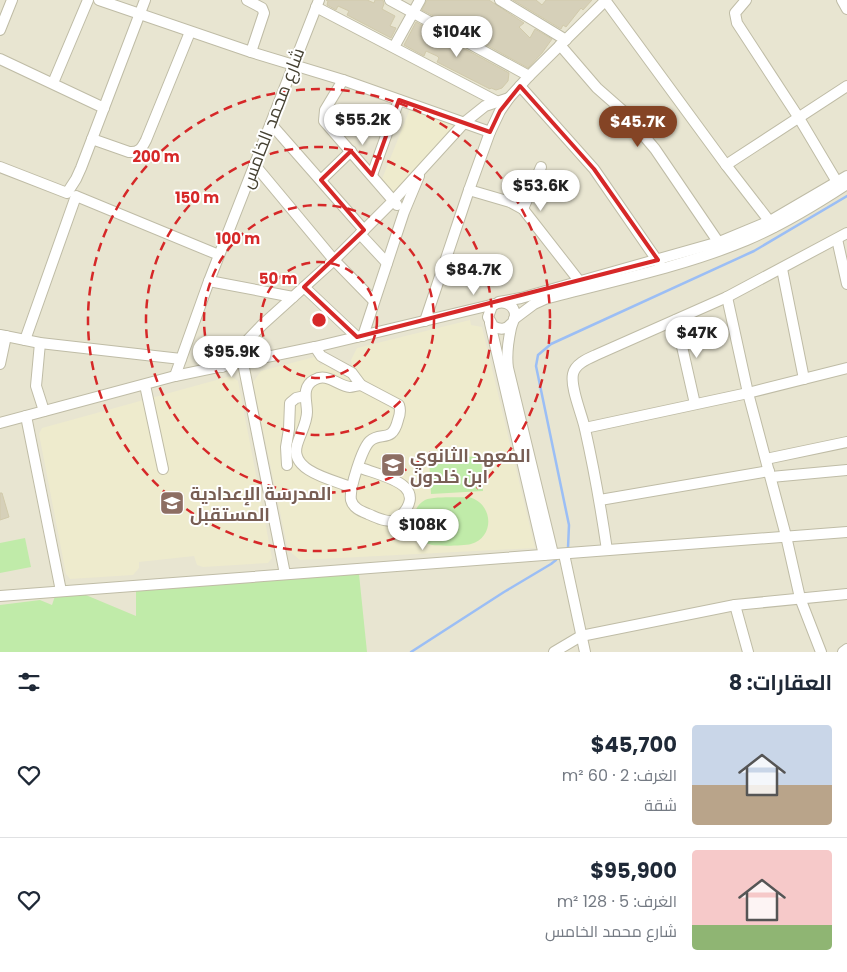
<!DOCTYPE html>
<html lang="ar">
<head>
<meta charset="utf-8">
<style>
	:root { --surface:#fff; --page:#f2f2f3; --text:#1f2937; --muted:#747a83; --line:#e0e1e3; --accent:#844425 }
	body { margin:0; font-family:Poppins,Cairo,sans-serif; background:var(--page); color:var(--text); direction:rtl; height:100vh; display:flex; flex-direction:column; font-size:19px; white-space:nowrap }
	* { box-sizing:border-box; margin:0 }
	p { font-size:16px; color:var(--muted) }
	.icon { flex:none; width:28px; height:28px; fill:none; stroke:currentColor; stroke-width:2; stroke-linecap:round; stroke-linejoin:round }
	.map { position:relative; height:652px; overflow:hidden; direction:ltr }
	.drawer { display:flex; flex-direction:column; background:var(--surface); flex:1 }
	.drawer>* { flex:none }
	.price { position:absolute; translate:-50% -42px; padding:0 11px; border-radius:18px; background:#fff; color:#222; font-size:16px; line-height:32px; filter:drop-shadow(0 1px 2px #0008) }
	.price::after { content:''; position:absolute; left:50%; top:30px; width:15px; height:11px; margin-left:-8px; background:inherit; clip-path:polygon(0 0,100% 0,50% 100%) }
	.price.selected { background:var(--accent); color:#fff }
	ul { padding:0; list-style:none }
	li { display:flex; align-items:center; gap:15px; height:125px; padding:0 15px }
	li+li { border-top:1px solid var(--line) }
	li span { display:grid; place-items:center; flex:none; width:140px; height:100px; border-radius:5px; color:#555 }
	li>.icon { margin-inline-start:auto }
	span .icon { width:60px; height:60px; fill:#fffc; stroke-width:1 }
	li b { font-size:21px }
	h2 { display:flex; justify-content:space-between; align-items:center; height:60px; padding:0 15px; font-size:21px }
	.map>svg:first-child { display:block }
</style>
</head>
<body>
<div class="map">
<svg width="847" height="652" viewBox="0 0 847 652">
	<rect width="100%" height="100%" fill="#f3f2e4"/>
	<!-- residential -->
	<rect fill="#e8e5d1" x="0" y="0" width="847" height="652"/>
	<!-- education -->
	<g fill="#eeebcd">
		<polygon points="410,109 456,123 458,129 395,194 382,179"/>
		<polygon points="470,320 471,325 482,327 535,548 300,560 288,550 253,382 261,371 318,356 320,365 330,363 331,369 346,376 352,364 351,360 357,348"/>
		<polygon points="231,376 238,381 272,558 268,563 203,567 197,565 194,556 139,562 139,568 133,575 70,579 66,574 39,434 42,428"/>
	</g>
	<!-- green -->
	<g fill="#c0eba9">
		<polygon points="481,456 483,491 431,494 429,459"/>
		<path d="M 468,497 C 493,502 496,537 471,544 C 463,546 440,546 432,545 C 410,541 407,510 425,500 C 434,496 457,498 468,497 Z"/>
		<polygon points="25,538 31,567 0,573 0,543"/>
		<polygon points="359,574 367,652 0,652 0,605 40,600 52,605 55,596 81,593 136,616 136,590"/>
	</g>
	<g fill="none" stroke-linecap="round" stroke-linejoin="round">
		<!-- stream -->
		<g stroke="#9bbef5" stroke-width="2.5">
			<polyline points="568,548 569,525 536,366 538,355 551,344 754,251 847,196"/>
			<polyline points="411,652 504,592 551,564 556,560"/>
		</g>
	</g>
	<!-- building -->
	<g fill="#d6d0b9" stroke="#d1caab">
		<polygon points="326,0 367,0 374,3 375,0 383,0 384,4 382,9 395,16 390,26 396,28 391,38 347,15 349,11 338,6 336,10 327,5 328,1"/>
		<polygon points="427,0 489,0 524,23 519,27 530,38 535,29 552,39 542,53 528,68 483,43 486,39 475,33 473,36 422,10"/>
		<polygon points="513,0 536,0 542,5 546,0 592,0 583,10 581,8 566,27 563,25 561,29"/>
		<polygon points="416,22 449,40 448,42 467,50 509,73 508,81 502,88 496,90 491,88 490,89 437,62 439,58 437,56 426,51 424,56 404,45"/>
		<polygon points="0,493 2,493 9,517 0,520"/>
	</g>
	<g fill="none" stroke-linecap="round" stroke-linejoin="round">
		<defs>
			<g id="minor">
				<polyline points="99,0 251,52 343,80 490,132"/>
				<polyline points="247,0 262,8 264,13 251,52"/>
				<polyline points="390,0 529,76"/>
				<polyline points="500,0 566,40"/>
				<polyline points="605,0 726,165 774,227"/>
				<polyline points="746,0 735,13 737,23 799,118 840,187"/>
				<polyline points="842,0 847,9"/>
				<polyline points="316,7 496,101"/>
				<polyline points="0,30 12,0"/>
				<polyline points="560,45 597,88 622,110 655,149 721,246"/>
				<polyline points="394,47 420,0"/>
				<polyline points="0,59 104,108"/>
				<polyline points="343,80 325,110 324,121 397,205"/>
				<polyline points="53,83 88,0"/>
				<polyline points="520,86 594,169 661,266"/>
				<polyline points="271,124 364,230"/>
				<path d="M 92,139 L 129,152 C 139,153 142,148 146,140 L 190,32"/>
				<polyline points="254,164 334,260 374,301"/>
				<polyline points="726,165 847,86"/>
				<polyline points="0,167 67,193 76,179 81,168 145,0"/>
				<polyline points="372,175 399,100"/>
				<polyline points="321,180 351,151"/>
				<polyline points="469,190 510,202 523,209 580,282"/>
				<polyline points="523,209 541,167"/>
				<polyline points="360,234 387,263"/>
				<polyline points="837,239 847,284"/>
				<polyline points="782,269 804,379"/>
				<polyline points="209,281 293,297"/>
				<polyline points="304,287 357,337"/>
				<polyline points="727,297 748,393 786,536 800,598 821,652"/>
				<polyline points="499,302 521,298 719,242 770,221 847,176"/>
				<path d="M 514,319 L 534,304 L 545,299 C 612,281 682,267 747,240 C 782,225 815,205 847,184"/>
				<polyline points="676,320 695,404"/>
				<polyline points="425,321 469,190 490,132 500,111 509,98 529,76 606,0"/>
				<polyline points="490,323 544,555"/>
				<path d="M 512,323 C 506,330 500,330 493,326 L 488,317 L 492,306 C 501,299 515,303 515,316 C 514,320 512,324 511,328 C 508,342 506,354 508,368 L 553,554"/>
				<polyline points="0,335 40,343 181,359"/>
				<polyline points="363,336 404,212 419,176"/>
				<polyline points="25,340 76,196 219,255"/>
				<polyline points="40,343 36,386 44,411"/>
				<path d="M 315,347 L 321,356 L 352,373 L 361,385 L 399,405 C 401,411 400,415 398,420 C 392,444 381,431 370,441 C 362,448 349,490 351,500 C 353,508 361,511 368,514 C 378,518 386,523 397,520 C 433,485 385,477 358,467"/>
				<polyline points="243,363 285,574"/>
				<polyline points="0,364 6,336"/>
				<polyline points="222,367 262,325 334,260 393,201 465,122 485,106 509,98"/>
				<polyline points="175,376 209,281 319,0"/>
				<polyline points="145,385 163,469"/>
				<polyline points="26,416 61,591"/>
				<polyline points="0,423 175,376 315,347 495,304"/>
				<polyline points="585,428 748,393 847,368"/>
				<polyline points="766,459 847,442"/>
				<polyline points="287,465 286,447 289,429 290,403 296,398 305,396"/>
				<polyline points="771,477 847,470"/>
				<path d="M 351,487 C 333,480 289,471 297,445 C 300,434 307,423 307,412 C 307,401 301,387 314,380 C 327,372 338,386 350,387 C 353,387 358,385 361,385"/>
				<polyline points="600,500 769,471"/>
				<path d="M 607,550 C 601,509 594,469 585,429 C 582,414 570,388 573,374 C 575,364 587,359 596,355 L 727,297 L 847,233"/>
				<polyline points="564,554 585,652"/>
				<polyline points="0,596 847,532"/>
				<polyline points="735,605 748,652"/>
				<polyline points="554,652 581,636 735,605 847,594"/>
				<polyline points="843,652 847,649"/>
			</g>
		</defs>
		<!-- minor casing -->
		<use href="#minor" stroke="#bfbca6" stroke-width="12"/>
		<!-- minor -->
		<use href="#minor" stroke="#fff" stroke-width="10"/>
	</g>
	<!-- marked area -->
	<path fill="none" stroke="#d62828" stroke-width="4" stroke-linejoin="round" d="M 520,86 L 594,169 L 658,260 L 357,337 L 304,287 L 364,230 L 321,180 L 351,151 L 372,175 L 399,100 L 490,132 L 500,111 Z"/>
	<!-- distance rings -->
	<g fill="none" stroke="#d62828" stroke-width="2.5" stroke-dasharray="9 6">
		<circle cx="319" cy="320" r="58"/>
		<circle cx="319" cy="320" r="115"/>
		<circle cx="319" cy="320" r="173"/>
		<circle cx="319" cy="320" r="231"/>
	</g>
	<!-- icons -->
	<defs>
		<symbol id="school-square" viewBox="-11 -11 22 22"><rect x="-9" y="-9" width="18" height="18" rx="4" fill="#8d6e63" stroke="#fff"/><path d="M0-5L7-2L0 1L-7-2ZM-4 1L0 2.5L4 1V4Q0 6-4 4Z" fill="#fff"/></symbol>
	</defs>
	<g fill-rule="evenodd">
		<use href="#school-square" x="379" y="451" width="28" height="28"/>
		<use href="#school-square" x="158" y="489" width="28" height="28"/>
	</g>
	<g text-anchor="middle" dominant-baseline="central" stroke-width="4" stroke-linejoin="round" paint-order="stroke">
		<!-- street labels -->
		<g font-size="18" fill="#464233" stroke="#fff">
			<text transform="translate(272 118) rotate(-69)">شارع محمد الخامس</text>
		</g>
		<!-- education labels -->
		<g font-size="18" font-weight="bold" fill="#785e54" stroke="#fff" text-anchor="start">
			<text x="410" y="455">المعهد الثانوي<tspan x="410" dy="21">ابن خلدون</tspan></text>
			<text x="190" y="493">المدرسة الإعدادية<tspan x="190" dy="21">المستقبل</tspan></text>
		</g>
	</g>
	<circle cx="319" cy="320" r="8" fill="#d62828" stroke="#fff" stroke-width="2.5"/>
	<g font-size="15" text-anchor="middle" font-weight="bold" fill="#d62828" stroke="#fff" stroke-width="4" stroke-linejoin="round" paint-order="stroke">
		<text x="156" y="162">200 m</text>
		<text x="197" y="203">150 m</text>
		<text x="238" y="244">100 m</text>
		<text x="278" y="284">50 m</text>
	</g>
</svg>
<b class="price" style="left:457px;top:58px">$104K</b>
<b class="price" style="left:363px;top:146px">$55.2K</b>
<b class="price selected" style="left:638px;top:148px">$45.7K</b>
<b class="price" style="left:541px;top:212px">$53.6K</b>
<b class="price" style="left:474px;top:296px">$84.7K</b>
<b class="price" style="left:697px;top:359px">$47K</b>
<b class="price" style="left:232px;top:378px">$95.9K</b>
<b class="price" style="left:423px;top:551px">$108K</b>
</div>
<section class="drawer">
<h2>العقارات: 8<svg class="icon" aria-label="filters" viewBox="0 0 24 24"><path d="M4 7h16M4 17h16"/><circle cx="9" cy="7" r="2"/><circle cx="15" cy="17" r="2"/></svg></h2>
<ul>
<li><span style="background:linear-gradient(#c9d6e8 60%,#b9a48a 0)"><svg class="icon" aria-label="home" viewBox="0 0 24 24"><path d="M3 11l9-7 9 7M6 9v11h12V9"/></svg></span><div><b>$45,700</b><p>الغرف: 2 · 60 m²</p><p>شقة</p></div><svg class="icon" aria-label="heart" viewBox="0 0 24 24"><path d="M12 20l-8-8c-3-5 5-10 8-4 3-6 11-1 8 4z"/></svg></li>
<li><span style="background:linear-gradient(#f6c9c9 75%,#8fb573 0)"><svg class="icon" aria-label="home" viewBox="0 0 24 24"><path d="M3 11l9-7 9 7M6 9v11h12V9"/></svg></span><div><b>$95,900</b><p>الغرف: 5 · 128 m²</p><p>شارع محمد الخامس</p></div><svg class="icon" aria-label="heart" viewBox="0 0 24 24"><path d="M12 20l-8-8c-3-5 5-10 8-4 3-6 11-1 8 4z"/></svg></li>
</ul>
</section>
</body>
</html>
